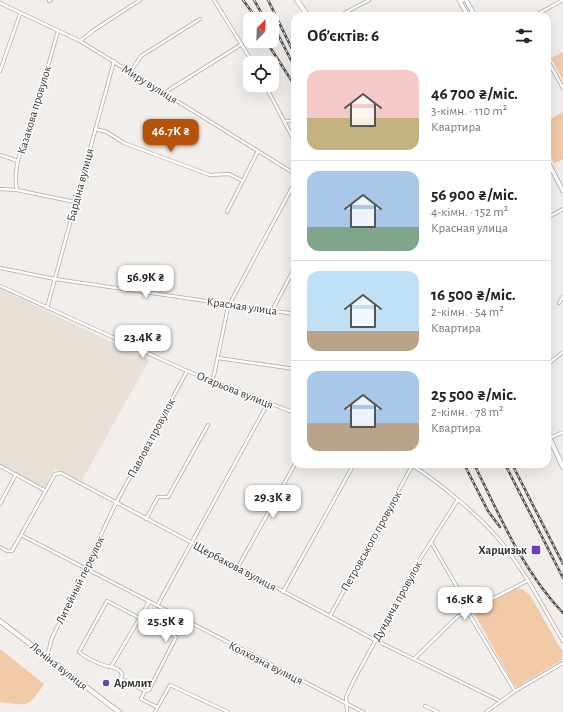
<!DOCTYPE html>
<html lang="uk">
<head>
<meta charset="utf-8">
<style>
	:root { --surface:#fff; --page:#f2f2f2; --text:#222; --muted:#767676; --line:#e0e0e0; --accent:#b45309 }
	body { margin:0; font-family:"Alegreya Sans",sans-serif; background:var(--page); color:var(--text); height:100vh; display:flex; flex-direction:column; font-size:15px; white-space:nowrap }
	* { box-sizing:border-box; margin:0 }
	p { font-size:13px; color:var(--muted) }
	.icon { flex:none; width:22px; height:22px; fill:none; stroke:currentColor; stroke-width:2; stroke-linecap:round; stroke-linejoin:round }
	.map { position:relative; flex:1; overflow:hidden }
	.details { position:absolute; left:291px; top:12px; width:260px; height:456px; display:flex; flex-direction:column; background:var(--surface); border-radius:12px; box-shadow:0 4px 16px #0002 }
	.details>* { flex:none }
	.needle { width:26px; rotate:23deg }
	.buttons { position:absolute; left:243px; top:12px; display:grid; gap:8px }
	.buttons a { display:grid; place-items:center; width:36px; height:36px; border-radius:8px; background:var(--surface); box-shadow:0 4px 16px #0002; font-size:20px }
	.price { position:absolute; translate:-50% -34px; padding:0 9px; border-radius:8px; background:#fff; color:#222; font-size:13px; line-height:26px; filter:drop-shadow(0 1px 2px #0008) }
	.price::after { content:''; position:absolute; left:50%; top:24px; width:12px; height:9px; margin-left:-6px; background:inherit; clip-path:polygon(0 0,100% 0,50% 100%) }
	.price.selected { background:var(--accent); color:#fff }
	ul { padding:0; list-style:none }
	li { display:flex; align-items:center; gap:12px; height:100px; padding:0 16px }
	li+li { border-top:1px solid var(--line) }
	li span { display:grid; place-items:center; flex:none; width:112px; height:80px; border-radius:12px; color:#555 }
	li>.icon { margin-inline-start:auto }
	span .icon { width:48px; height:48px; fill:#fffc; stroke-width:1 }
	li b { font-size:17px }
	h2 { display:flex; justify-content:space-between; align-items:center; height:48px; padding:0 16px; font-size:17px }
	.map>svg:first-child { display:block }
</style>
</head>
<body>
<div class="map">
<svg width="563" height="712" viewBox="0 0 563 712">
	<rect width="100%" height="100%" fill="#f1eeeb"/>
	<!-- built -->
	<polygon fill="#e8dfd7" points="0,289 149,360 81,482 55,468 44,489 0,464"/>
	<!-- green -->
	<g fill="#f2caa8">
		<polygon points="563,52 563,80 551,58"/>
		<polygon points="563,112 563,159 554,163 547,150 547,121"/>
		<polygon points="517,588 522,589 530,595 563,653 562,660 517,687 514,685 474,613 475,610"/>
		<path d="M 0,649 L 44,684 C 27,709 29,705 0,702 Z"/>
	</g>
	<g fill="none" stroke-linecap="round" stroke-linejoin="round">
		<defs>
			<g id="minor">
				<polyline points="214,0 253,63"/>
				<polyline points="49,1 51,0"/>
				<polyline points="460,2 464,0"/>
				<polyline points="0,3 80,41 295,174"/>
				<polyline points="339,16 369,0"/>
				<polyline points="534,16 563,0"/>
				<polyline points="80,41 94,30 140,0"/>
				<polyline points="547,59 563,88"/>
				<polyline points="0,71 20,14"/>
				<polyline points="131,71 141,56 200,19"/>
				<polyline points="265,85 295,142"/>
				<polyline points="164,93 242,44"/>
				<polyline points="285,121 292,121 295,125"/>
				<polyline points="95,129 107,132 124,143 210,175 229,174 243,181"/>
				<polyline points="0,155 18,161"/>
				<polyline points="0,189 17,190 75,202"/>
				<path d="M 17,190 C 11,166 27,136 35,113 C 43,86 50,58 58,31"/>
				<polyline points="227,212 258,151"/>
				<polyline points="547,218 563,209"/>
				<polyline points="0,268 55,279 295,314"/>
				<polyline points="0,286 187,371 295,413"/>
				<polyline points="559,303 563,297"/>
				<polyline points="47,308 114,61"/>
				<polyline points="273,311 274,307 295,267"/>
				<polyline points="218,358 295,369"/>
				<polyline points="547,365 563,352"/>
				<polyline points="211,381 214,375 228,307 295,182"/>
				<polyline points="550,438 563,432"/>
				<path d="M 410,464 C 439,482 481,517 502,543 C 526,573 544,609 563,641"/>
				<polyline points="0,466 46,491"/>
				<polyline points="0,504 16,474"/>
				<polyline points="146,519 158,497 168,497 208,425"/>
				<polyline points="21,535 363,712"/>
				<polyline points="431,542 469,608 469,614 515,691"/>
				<polyline points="0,547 7,551 12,551 55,474 61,473 375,640 500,701"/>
				<polyline points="238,567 295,464"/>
				<polyline points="283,592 354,464"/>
				<path d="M 107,601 L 176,637 L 149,690 L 145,691 L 121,679 L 122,674 C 117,665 110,668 103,665 C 95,662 85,657 79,652 Z"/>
				<polyline points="157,606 268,403"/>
				<polyline points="330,616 412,466"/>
				<polyline points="47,656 52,638 116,503 187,371"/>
				<polyline points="414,659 457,617 527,581"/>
				<polyline points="112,665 149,602"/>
				<polyline points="145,691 141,699 157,707"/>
				<polyline points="425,706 438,712"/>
				<polyline points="155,712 170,685 228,712"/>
				<polyline points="347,712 346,697 354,680 417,564 457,501"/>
				<polyline points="486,712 515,691 563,663"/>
			</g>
			<g id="secondary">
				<polyline points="459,0 468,16"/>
				<polyline points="466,0 475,16"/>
				<polyline points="547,160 563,191"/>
			</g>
			<g id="primary">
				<polyline points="297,0 308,16"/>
				<polyline points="547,433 563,467"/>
				<polyline points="0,621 119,712"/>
			</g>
		</defs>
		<!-- minor casing -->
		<use href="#minor" stroke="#b0adaa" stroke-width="4"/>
		<!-- secondary casing -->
		<use href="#secondary" stroke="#b0adaa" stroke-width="5"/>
		<!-- primary casing -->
		<use href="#primary" stroke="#b0adaa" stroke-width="5.5"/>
		<!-- minor -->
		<use href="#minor" stroke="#fff" stroke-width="2.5"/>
		<!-- secondary -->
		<use href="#secondary" stroke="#fff" stroke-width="3.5"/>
		<!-- primary -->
		<use href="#primary" stroke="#fff" stroke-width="4"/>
		<defs>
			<g id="rail">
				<polyline points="243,0 257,19"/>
				<polyline points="254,0 265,19"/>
				<polyline points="268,0 295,55"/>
				<polyline points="272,23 292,62"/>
				<polyline points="266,41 295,86"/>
				<polyline points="464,464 488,511 500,527"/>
				<path d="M 474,464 C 500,516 522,570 563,613"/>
				<polyline points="505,464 563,578"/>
				<polyline points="512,464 563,564"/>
			</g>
		</defs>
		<!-- rail casing -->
		<use href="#rail" stroke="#52504f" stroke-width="2.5"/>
		<!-- rail -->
		<use href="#rail" stroke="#fff" stroke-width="1" stroke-dasharray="3" stroke-linecap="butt"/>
	</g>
	<!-- markers -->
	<g fill="#6f3db5" stroke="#fff" stroke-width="1.5">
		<rect x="531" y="545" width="10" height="10" rx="2"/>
		<circle cx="106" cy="683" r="4"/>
	</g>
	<g text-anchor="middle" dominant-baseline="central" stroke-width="3" stroke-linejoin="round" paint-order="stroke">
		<!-- street labels -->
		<g font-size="12" fill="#383736" stroke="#fff">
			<text transform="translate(150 84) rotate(32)">Миру вулиця</text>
			<text transform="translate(34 110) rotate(-73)">Казакова провулок</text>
			<text transform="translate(80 185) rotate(-75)">Бардіна вулиця</text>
			<text transform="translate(242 306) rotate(8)">Красная улица</text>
			<text transform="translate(235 390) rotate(22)">Огарьова вулиця</text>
			<text transform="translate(151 438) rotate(-62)">Павлова провулок</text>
			<text transform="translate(371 541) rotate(-61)">Петровського провулок</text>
			<text transform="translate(235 566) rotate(28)">Щербакова вулиця</text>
			<text transform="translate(80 580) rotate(-64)">Литейный переулок</text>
			<text transform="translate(397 601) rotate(-61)">Дундича провулок</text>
			<text transform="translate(266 663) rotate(27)">Колхозна вулиця</text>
			<text transform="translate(59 666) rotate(38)">Леніна вулиця</text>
		</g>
		<!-- poi labels -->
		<g font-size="12" font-weight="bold" fill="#383736" stroke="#fff" text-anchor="end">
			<text x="527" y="550">Харцизьк</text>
			<text x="114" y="683" text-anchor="start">Армлит</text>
		</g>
	</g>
</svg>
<div class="buttons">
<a><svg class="needle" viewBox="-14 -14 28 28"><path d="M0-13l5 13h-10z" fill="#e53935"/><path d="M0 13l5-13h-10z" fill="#767676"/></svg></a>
<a><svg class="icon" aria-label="locate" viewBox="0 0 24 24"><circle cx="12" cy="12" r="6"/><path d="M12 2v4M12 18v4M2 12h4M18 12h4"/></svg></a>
</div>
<b class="price selected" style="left:171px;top:153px">46.7K ₴</b>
<b class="price" style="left:146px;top:299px">56.9K ₴</b>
<b class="price" style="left:143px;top:359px">23.4K ₴</b>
<b class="price" style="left:273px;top:519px">29.3K ₴</b>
<b class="price" style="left:465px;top:621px">16.5K ₴</b>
<b class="price" style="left:166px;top:643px">25.5K ₴</b>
<section class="details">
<h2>Об’єктів: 6<svg class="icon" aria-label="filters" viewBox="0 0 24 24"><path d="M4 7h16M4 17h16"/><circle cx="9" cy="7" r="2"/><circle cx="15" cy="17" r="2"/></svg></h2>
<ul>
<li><span style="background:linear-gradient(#f6c9c9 60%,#c2b280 0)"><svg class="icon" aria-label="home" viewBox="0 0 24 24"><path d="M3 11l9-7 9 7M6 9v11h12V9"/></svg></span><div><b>46 700 ₴/міс.</b><p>3-кімн. · 110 m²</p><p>Квартира</p></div></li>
<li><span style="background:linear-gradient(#a9c7e8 70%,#7fa58c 0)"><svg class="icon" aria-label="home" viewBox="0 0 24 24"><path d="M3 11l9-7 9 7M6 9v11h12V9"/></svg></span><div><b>56 900 ₴/міс.</b><p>4-кімн. · 152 m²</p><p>Красная улица</p></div></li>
<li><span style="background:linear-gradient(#bfe0f5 75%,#b9a48a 0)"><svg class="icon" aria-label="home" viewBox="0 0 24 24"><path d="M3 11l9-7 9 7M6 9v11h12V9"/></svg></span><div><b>16 500 ₴/міс.</b><p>2-кімн. · 54 m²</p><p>Квартира</p></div></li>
<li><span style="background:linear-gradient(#a9c7e8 65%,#b9a48a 0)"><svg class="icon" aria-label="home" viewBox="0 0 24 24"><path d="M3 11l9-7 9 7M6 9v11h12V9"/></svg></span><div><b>25 500 ₴/міс.</b><p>2-кімн. · 78 m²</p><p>Квартира</p></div></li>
</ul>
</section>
</div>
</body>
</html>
